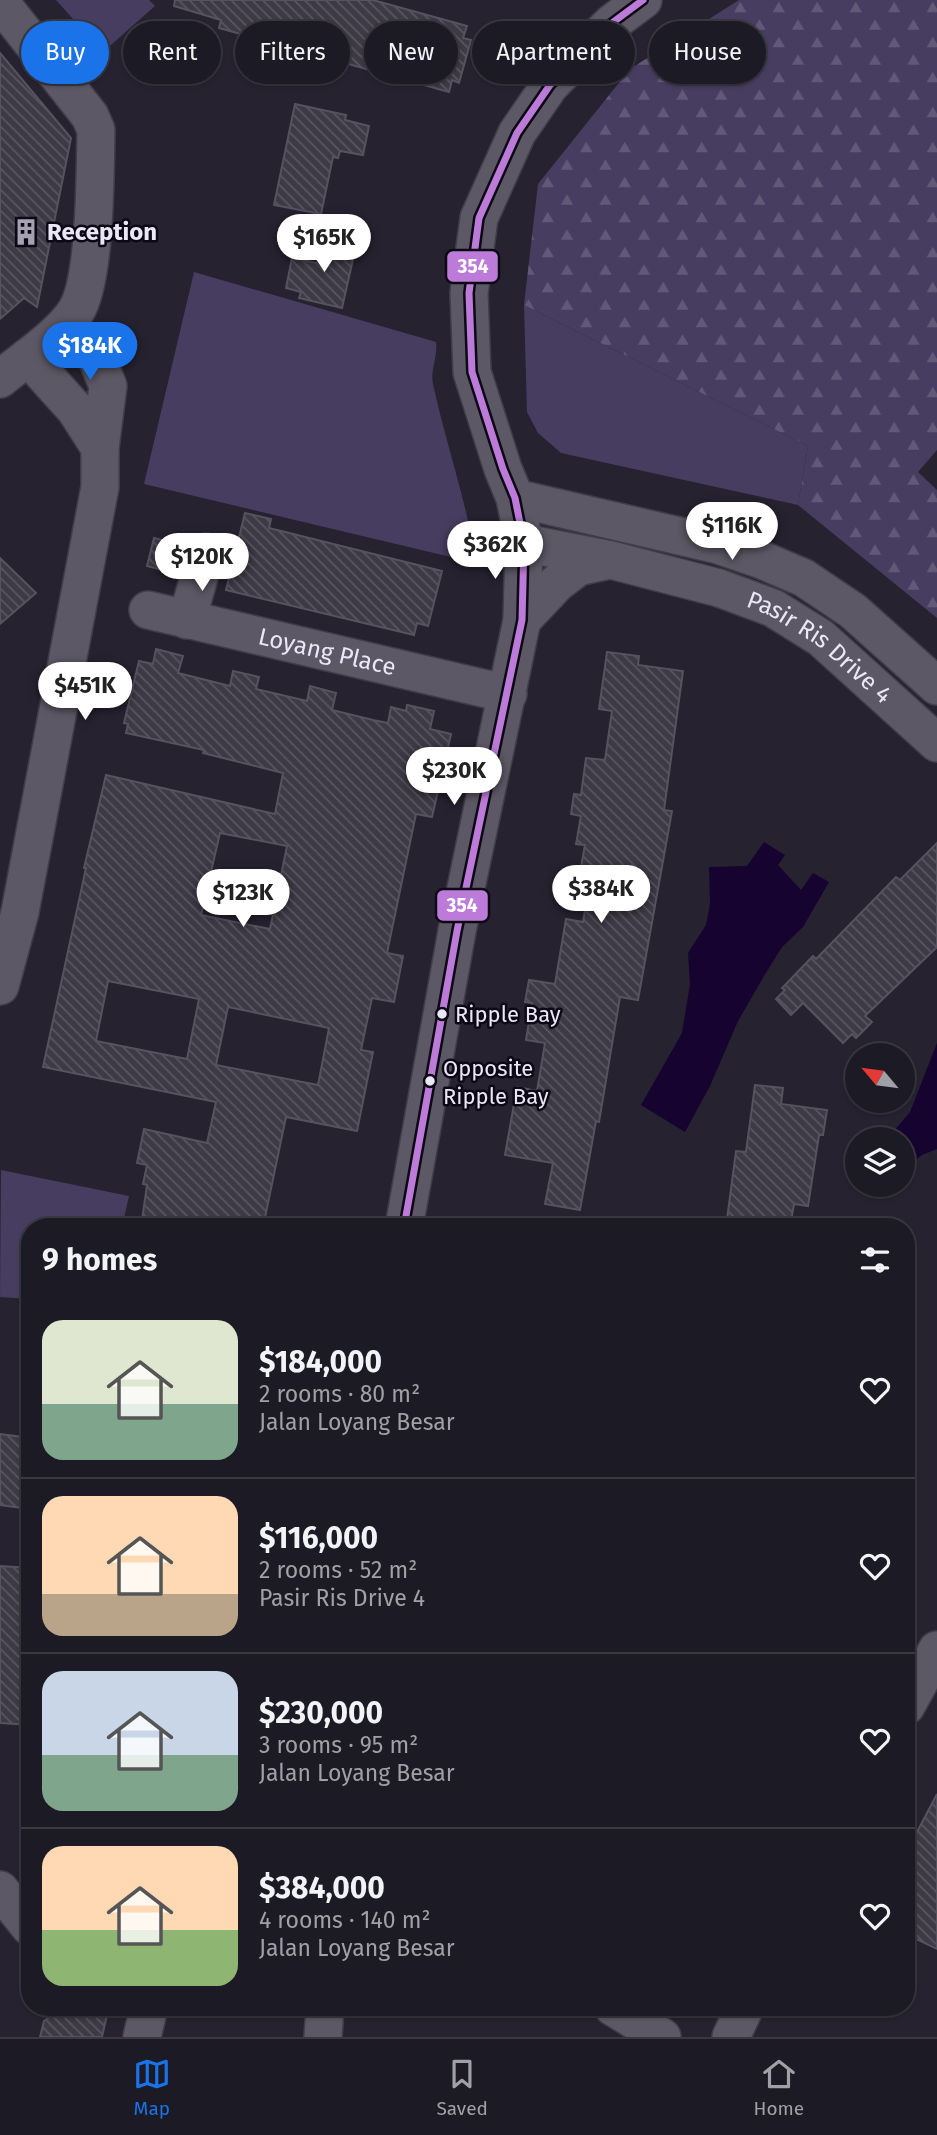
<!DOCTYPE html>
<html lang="en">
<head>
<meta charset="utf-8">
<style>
	:root { --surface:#1c1a24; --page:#25232c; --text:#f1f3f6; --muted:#a0a1a6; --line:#3a3841; --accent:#1a73e8 }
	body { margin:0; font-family:"Fira Sans",sans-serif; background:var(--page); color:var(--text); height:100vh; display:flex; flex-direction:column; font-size:26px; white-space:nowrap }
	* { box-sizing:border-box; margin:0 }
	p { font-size:23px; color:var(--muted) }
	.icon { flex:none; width:38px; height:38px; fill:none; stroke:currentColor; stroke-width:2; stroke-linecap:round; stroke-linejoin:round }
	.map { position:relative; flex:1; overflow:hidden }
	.side { position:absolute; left:21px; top:1218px; width:894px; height:798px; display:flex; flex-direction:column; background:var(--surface); border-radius:28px; box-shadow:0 2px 5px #0004,0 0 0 2px var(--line) }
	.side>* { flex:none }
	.guide { position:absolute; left:21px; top:21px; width:896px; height:63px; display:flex; gap:14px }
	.needle { width:46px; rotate:299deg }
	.controls { position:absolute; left:845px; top:1043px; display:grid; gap:14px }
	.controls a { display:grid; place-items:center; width:70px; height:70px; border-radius:50%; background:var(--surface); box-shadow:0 2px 5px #0004,0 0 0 2px var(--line); font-size:35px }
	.price { position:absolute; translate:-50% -60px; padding:0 16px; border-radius:24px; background:#fff; color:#222; font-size:23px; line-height:46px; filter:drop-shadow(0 2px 4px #0008) }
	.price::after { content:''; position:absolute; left:50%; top:42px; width:21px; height:16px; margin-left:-10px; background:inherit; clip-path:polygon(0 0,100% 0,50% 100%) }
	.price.on { background:var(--accent); color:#fff }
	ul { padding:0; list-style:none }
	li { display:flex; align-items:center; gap:21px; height:175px; padding:0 21px }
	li+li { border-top:2px solid var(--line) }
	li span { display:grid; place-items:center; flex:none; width:196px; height:140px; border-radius:21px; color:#555 }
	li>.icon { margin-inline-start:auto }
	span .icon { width:84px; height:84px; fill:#fffc; stroke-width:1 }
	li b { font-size:30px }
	h2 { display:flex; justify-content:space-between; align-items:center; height:84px; padding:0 21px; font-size:30px }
	.pill { padding:0 24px; border-radius:32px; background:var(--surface); box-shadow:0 2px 5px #0004,0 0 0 2px var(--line); font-size:24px; line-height:63px }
	.pill.on { background:var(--accent); color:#fff }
	.tabs { display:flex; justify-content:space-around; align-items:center; height:98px; border-top:2px solid var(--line); background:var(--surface); font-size:19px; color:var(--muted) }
	.tabs a { display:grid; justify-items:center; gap:4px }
	.tabs .on { color:var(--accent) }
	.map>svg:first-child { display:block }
</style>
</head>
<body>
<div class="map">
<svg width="937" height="2037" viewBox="0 0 937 2037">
	<defs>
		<pattern id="forest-firs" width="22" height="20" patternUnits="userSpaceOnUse" patternTransform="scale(1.75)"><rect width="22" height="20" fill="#473d60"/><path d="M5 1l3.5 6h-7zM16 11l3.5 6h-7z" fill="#625978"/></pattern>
		<pattern id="building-back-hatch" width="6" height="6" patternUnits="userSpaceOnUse" patternTransform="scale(1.75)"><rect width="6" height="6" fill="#3d3945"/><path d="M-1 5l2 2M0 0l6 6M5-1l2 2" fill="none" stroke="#595661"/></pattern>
	</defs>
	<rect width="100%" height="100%" fill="#262230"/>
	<!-- green -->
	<g fill="#473d60">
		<polygon points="56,0 149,0 155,6 103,52"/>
		<path d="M 194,272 L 436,342 C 438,356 430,371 433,384 C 446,444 467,502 476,563 L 144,484 Z"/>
		<polygon points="524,305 808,446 798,505 561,453 538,433 527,412"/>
		<polygon points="1,1170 129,1196 122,1227 30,1227 30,1299 0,1297"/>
	</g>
	<!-- forest -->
	<polygon fill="url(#forest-firs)" points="739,0 937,0 937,450 918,472 937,490 937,618 798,505 808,446 524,305 538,184 630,69"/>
	<!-- water -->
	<g fill="#160330">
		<polygon points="764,842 785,855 778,865 801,890 813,873 829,882 803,927 782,947 764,976 738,1021 710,1086 685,1132 641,1105 682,1033 690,984 688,953 706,925 710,904 709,867 747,866"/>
		<polygon points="937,1043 937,1149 922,1155 903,1169 903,1139 887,1139 910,1112"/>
	</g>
	<!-- building -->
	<g fill="url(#building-back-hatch)" stroke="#56525f" stroke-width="2" fill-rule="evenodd">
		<polygon points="175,0 373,0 467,26 463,38 471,40 459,83 452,80 449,92 219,28 221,20 174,6"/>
		<polygon points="0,53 71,138 37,307 24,298 0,319"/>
		<polygon points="295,104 346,115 345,120 369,126 363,155 340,151 338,158 333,157 321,214 274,205"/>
		<polygon points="323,239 356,246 342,308 299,298 301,292 286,288 292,258 317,263"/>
		<polygon points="245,513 271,519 269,528 442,571 428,626 417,623 414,635 226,590"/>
		<polygon points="154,538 186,546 178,574 147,566"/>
		<polygon points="0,558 36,593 0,624"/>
		<path d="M 156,649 L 183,656 L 178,673 L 230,686 L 233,671 L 259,677 L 256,689 L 307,701 L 310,686 L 336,693 L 332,710 L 373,720 L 388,723 L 391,707 L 406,711 L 407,705 L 434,711 L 430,729 L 451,734 L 432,817 L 416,814 L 387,953 L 403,956 L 394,1002 L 372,998 L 361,1050 L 373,1052 L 357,1131 L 286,1117 L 263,1227 L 141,1227 L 147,1185 L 143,1184 L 147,1165 L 137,1163 L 144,1129 L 207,1143 L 216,1102 L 43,1067 L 86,868 L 84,868 L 106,775 L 275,814 L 283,773 L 203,753 L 204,750 L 126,733 L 128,724 L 124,723 L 139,661 L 153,664 ZM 220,833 L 287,846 L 270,929 L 201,915 ZM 108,981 L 199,999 L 187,1059 L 96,1041 ZM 228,1007 L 329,1028 L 318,1085 L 216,1065 Z"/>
		<polygon points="607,652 639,656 638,665 683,671 664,810 672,811 638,1000 620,997 599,1122 596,1121 580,1210 545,1204 553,1163 505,1155 517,1087 537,1091 545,1043 526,1040 532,1003 525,1002 529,980 555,984 566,919 583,922 590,879 579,878 585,845 576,844 581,816 571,814 574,794 581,795 586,758 605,760 612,711 599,709"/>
		<polygon points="937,843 937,947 865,1016 872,1022 856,1038 852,1034 843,1043 803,1003 791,1015 776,999 785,990 782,988 813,956 816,959 896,877 900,880"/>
		<polygon points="755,1085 783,1088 781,1104 827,1110 823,1135 819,1135 808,1206 794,1204 790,1227 726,1227 736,1151 746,1152"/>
		<polygon points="0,1434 30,1438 30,1509 0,1505"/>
		<polygon points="0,1566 30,1568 30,1725 0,1723"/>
		<polygon points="937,1794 937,1949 906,1934 906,1853"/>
		<polygon points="63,2007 105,2007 103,2014 107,2015 102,2037 40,2037 44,2021"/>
	</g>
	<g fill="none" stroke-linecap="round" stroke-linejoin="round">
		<defs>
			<g id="minor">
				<path d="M 0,2 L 90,116 L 96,130 C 95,171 96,279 76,311 C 62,334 22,361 0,379"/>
				<polyline points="28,357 75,409 100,448"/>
				<polyline points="515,498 718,545 762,560 804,578 853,611 937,686"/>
				<path id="s1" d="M 524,543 L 611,560 L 719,588 L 773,608 L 821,638 L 937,743"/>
				<path id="s2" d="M 148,610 L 508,694"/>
				<polyline points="187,620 206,552"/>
				<polyline points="522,620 557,583 578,567 610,560"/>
				<polyline points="0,986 20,912 100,487 100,448 108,386 97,359 68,322"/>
				<polyline points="404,1227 457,931 522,620 524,543 515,498 503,469 472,372 469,293 479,218 517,133 550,85 612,23 643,0"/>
				<polyline points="906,1706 937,1650"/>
				<polyline points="0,1890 30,1927"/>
				<polyline points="613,2007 662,2037"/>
				<polyline points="142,2037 149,2007"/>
				<polyline points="323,2037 325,2007"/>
				<polyline points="731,2037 745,2007"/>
			</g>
		</defs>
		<!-- minor casing -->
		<use href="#minor" stroke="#403c48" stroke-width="40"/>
		<!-- minor -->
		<use href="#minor" stroke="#5c5865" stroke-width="37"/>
		<defs>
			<polyline id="bus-1" points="404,1227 457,931 522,620 524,543 515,498 503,469 472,372 469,293 479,218 517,133 550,85 612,23 643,0"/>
		</defs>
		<!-- bus-1 casing -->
		<use href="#bus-1" stroke="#0c0914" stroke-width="12"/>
		<!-- bus-1 -->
		<use href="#bus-1" stroke="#bd7bd9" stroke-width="7"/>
	</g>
	<!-- icons -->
	<defs>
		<symbol id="building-bare" viewBox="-9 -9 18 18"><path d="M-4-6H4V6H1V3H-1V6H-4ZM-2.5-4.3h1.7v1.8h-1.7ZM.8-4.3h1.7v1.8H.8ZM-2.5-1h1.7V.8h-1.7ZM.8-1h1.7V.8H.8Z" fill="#a6a2b3" stroke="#0c0914" stroke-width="2.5" paint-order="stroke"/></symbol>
	</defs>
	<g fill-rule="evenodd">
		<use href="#building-bare" x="7" y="213" width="38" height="38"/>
	</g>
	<!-- markers -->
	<g fill="#ebe7f9" stroke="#0c0914" stroke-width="2.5">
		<circle cx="442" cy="1014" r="6"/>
		<circle cx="430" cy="1081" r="6"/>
	</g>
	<g text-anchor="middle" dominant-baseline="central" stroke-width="5" stroke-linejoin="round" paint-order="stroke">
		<!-- bus labels -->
		<g font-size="22" fill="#ebe7f9" stroke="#0c0914" text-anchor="start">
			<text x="455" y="1014">Ripple Bay</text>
			<text x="443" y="1068">Opposite<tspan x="443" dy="28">Ripple Bay</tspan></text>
		</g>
		<!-- poi labels -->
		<g font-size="24" font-weight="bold" fill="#ebe7f9" stroke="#0c0914" text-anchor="start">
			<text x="47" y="232">Reception</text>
		</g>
		<!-- street labels -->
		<g font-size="24" fill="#ebe7f9" stroke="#0c0914">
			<text stroke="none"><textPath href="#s1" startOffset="318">Pasir Ris Drive 4</textPath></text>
			<text stroke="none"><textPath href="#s2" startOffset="184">Loyang Place</textPath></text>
		</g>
	</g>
	<g stroke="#0c0914" stroke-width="2.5">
		<rect x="446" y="250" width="53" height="33" rx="7" fill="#bd7bd9"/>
		<rect x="436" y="889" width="53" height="33" rx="7" fill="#bd7bd9"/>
	</g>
	<g font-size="19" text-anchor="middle" font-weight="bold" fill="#fff">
		<text x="473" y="273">354</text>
		<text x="462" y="912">354</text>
	</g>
</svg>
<div class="controls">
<a><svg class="needle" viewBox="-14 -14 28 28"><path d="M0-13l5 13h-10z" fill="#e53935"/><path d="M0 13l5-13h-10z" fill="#a0a1a6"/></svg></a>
<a><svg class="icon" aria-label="layers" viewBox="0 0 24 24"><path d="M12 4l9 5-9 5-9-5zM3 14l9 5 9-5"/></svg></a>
</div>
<b class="price" style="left:324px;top:274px">$165K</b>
<b class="price on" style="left:90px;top:382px">$184K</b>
<b class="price" style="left:732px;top:562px">$116K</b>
<b class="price" style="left:495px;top:581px">$362K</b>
<b class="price" style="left:202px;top:593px">$120K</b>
<b class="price" style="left:85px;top:722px">$451K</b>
<b class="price" style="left:454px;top:807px">$230K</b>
<b class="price" style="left:601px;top:925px">$384K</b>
<b class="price" style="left:243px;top:929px">$123K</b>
<div class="guide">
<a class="pill on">Buy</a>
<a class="pill">Rent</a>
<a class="pill">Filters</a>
<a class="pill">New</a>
<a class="pill">Apartment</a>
<a class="pill">House</a>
</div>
<section class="side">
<h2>9 homes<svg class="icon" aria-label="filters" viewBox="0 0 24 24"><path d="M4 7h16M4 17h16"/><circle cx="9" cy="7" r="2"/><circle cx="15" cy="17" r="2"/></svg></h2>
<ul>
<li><span style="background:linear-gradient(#dfe7d0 60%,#7fa58c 0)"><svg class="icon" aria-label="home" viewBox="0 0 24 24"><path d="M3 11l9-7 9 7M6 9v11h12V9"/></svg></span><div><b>$184,000</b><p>2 rooms · 80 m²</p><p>Jalan Loyang Besar</p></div><svg class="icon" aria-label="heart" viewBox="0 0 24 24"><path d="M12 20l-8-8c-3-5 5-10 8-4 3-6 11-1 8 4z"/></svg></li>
<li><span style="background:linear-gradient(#ffd9b3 70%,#b9a48a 0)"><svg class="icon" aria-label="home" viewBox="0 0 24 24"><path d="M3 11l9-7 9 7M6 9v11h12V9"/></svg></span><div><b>$116,000</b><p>2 rooms · 52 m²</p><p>Pasir Ris Drive 4</p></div><svg class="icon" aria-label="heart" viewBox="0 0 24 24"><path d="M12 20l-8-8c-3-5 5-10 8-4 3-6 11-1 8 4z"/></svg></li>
<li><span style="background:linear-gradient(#c9d6e8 60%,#7fa58c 0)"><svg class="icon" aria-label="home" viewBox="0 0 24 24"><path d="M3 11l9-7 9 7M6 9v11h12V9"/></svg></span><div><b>$230,000</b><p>3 rooms · 95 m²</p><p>Jalan Loyang Besar</p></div><svg class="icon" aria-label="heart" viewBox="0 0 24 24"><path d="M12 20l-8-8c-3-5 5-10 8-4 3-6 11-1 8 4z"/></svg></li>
<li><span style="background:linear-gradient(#ffd9b3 60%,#8fb573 0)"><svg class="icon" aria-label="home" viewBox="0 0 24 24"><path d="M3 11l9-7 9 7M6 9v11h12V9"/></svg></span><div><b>$384,000</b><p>4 rooms · 140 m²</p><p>Jalan Loyang Besar</p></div><svg class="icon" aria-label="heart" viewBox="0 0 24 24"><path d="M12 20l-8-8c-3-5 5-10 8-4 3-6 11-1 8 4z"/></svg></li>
</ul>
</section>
</div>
<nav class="tabs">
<a class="on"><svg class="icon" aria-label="map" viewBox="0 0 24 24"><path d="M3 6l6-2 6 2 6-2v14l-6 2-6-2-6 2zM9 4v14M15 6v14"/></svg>Map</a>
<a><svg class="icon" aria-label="saved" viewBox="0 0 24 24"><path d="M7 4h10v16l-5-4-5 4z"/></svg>Saved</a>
<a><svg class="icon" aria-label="home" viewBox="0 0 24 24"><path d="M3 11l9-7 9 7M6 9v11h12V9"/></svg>Home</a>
</nav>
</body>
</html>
